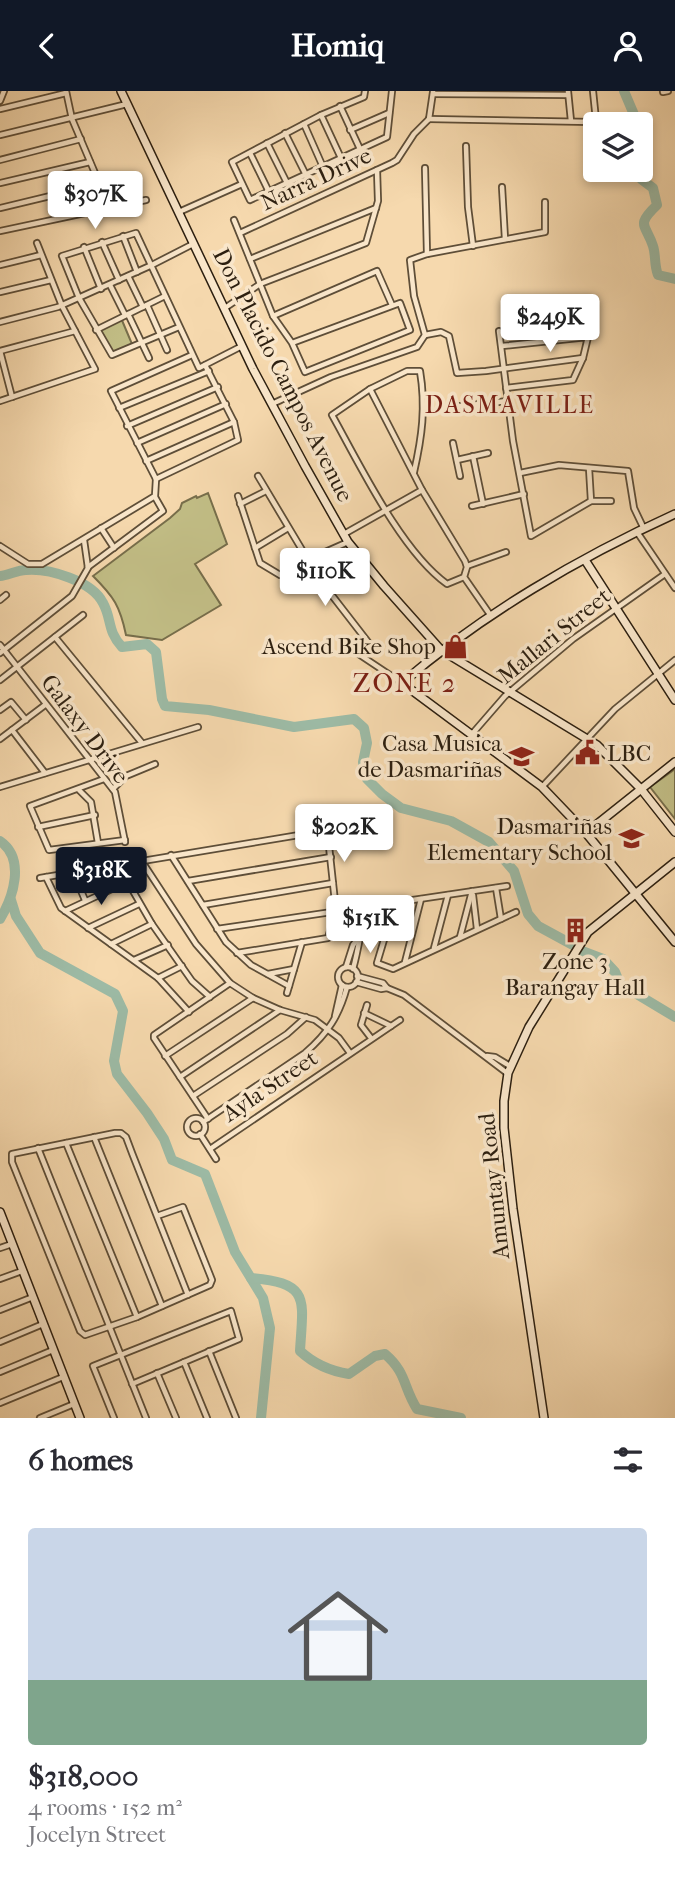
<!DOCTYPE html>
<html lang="en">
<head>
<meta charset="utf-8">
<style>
	:root { --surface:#fff; --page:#f7f7f7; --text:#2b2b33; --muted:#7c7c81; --line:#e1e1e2; --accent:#111827 }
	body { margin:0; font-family:"IM FELL French Canon",serif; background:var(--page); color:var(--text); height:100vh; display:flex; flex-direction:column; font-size:26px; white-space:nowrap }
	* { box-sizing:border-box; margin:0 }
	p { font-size:23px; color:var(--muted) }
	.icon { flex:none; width:38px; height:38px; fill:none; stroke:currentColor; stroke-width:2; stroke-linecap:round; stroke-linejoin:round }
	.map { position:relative; height:1327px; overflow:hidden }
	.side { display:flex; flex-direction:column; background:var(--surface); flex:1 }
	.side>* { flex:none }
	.controls { position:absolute; left:583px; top:21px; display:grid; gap:14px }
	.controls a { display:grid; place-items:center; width:70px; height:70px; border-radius:7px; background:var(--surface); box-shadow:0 4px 10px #0003; font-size:35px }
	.price { position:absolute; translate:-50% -60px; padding:0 16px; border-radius:7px; background:#fff; color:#222; font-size:23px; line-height:46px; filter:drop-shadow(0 2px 4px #0008) }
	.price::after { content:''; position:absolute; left:50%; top:42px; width:21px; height:16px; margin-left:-10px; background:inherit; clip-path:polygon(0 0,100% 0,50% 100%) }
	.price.on { background:var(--accent); color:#fff }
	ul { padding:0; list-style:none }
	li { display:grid; align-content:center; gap:14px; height:371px; padding:0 28px }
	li+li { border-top:2px solid var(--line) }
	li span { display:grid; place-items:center; height:217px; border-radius:7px; color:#555 }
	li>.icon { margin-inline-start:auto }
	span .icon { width:126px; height:126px; fill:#fffc; stroke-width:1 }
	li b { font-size:30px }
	h2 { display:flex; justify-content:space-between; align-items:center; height:84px; padding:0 28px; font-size:30px }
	header { display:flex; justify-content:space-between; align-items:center; height:91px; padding:0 28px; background:var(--accent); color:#fff; font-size:32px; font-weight:700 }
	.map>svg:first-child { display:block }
</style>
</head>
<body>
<header><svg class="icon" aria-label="back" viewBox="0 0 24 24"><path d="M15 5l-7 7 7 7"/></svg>Homiq<svg class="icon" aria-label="person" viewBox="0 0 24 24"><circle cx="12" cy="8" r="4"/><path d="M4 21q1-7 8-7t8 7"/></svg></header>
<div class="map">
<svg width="675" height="1327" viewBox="0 0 675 1327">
	<rect width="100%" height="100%" fill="#f6d9ae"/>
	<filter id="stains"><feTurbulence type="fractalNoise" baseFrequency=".00286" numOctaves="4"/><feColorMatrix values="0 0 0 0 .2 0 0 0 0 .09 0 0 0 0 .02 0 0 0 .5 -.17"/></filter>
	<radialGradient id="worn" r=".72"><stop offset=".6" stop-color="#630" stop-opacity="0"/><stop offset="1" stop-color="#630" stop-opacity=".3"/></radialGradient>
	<!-- green -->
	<g fill="#c2be86" stroke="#776e4b" stroke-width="2">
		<polygon points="121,227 132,253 113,262 98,238"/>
		<path d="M 208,402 L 227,453 L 195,473 L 221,514 L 162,549 L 126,544 C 120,515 114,506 93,485 L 170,427 L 180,418 L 182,412 L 196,405 L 197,407 Z"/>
		<polygon points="675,678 675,728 650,696"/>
	</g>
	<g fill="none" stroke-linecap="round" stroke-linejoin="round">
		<!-- river -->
		<g stroke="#9dbba6" stroke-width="10">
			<polyline points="624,0 638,33"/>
			<path d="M 640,38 L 648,54 L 641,88 L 653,97 L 657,114 C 635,135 646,133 653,155 C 656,164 654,174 658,184 L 675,188"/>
			<path d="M 0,485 C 8,484 18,479 26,479 C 49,477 92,490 103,512 C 112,528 107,540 122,556 L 147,553 L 156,561 L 162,608 L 165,615 L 209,619 L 294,636 L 354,628 L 364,637 L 367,652 L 363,671 L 364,680 L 367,688 L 382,703 L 401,717 L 451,730 L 489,751 L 514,780 L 528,823 L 538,835 L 573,854"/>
			<path d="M 0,750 C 26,768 13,807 0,828"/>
			<polyline points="11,809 16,825 40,862 115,903 123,920 114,970 117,983 147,1022 164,1048 172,1069 205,1083 235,1161 263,1207 270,1237 261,1327"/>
			<polyline points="582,860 603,868 615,881 620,893 675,926"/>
			<path d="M 251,1187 C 311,1192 303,1208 300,1260 C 314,1273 330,1280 349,1283 L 375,1265 L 385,1263 C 407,1282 403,1296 417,1318 L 461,1327"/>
		</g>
		<defs>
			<g id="street">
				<polyline points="66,0 72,28 109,115"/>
				<polyline points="365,0 364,6 321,24 232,71 250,109 387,46 392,0"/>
				<polyline points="568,0 571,30"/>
				<polyline points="663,1 668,0"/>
				<polyline points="433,3 568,4"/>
				<polyline points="0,10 4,0"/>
				<polyline points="340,15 360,58"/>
				<polyline points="0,18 66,2"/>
				<polyline points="321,24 341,67"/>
				<polyline points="429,28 592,31 596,29 593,0"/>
				<polyline points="429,28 433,1"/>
				<polyline points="304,33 323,76"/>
				<polyline points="350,39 389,22"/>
				<polyline points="285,42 306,84"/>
				<polyline points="0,44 127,13"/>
				<polyline points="267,52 287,92"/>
				<polyline points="466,55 468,116 473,155"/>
				<polyline points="250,62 269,101"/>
				<polyline points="0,69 81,48"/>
				<polyline points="425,77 427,163"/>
				<polyline points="0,92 90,71"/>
				<polyline points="502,96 505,148"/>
				<polyline points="0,117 100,93"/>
				<polyline points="179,121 242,93"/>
				<polyline points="234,129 273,225 292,252 305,281 410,239 400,212 292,252"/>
				<polyline points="0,140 146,109"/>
				<polyline points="240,142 392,72 397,69 414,43 429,28"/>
				<polyline points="123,145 137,181"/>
				<polyline points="102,151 119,189"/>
				<polyline points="84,156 101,198"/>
				<polyline points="250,168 376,117"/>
				<polyline points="0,174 41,164"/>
				<polyline points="128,185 143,216"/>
				<polyline points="110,194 125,224"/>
				<polyline points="0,201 51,189"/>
				<polyline points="147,214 167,259"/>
				<polyline points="225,217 260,193 366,152 378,110 377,79"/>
				<polyline points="128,223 149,267"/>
				<polyline points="273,225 377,180 392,214"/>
				<polyline points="585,226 588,246"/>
				<polyline points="0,231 58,216 152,174 193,153"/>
				<polyline points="179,236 112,264 79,207 62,165 136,142 199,277 242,255"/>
				<polyline points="96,239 165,205"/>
				<polyline points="499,240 513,350 531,445 591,410 611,410"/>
				<polyline points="425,244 441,241 449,245 457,282 486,280 583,267"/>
				<polyline points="502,255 588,246 583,267 573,289 506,297"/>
				<path d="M 370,298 L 407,280 L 420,280 C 426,316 422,346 414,381"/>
				<polyline points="12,306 0,260 75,240"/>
				<polyline points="0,310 95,278 62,215 37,152"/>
				<polyline points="272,313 331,286 417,256 425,244 414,205 410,169 427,163 545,141 545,111"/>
				<polyline points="451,316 508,310"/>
				<polyline points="119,317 209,280"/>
				<polyline points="127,335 218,296"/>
				<polyline points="137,352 226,313"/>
				<polyline points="453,352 460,385"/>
				<polyline points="473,365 483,413"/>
				<polyline points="457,369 488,362"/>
				<polyline points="146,370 234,331"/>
				<polyline points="589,377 591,410"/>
				<polyline points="520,382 559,374 628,380 634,417 644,438"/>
				<polyline points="258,385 320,489 368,551 360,564 402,592"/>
				<polyline points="156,388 111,300 192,264"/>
				<polyline points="156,388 238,349 234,331 205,274"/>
				<polyline points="238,405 260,472 280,484 307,469 348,451"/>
				<polyline points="240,413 266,400"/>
				<polyline points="472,415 524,403"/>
				<polyline points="101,437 114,457"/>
				<polyline points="637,441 675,497"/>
				<polyline points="344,443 422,399"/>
				<polyline points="0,455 28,473 42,473 155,405 156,388"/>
				<polyline points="255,457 288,437"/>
				<polyline points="467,475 506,461"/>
				<polyline points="88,476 163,420 155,406"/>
				<path d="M 464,486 L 467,476 L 465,470 L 422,399 L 370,298 L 332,324 C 360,374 401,460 447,493 L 464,486 L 491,525"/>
				<polyline points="0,509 6,504"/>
				<polyline points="55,546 142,652"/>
				<polyline points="0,554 115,701 125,751"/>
				<polyline points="0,562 72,505 88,477 84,449"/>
				<polyline points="0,589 83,524"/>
				<polyline points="0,619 11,611 26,629"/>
				<polyline points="12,639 45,682"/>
				<polyline points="472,643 505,605 573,548 665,483"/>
				<polyline points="0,648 45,614"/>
				<polyline points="104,688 30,715 49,759 125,749"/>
				<polyline points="0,696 198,636"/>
				<polyline points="542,696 615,618 675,569"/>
				<polyline points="113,698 126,685 155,673"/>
				<polyline points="79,699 91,711 98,752"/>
				<polyline points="38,736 95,724"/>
				<polyline points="171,764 226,851 251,874 289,895"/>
				<polyline points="141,769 196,853 230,892 253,907 280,919 315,929 339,947 350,962"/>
				<polyline points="118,774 152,833 192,890 210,906"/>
				<polyline points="73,781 85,809"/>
				<polyline points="46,786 61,817 158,887 189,921"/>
				<polyline points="40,787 323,740 328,746 336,820 328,847 237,862"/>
				<polyline points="188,790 331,766"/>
				<polyline points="496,797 501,828"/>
				<polyline points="473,804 477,838"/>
				<polyline points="395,812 377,872 393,878 516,821"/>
				<polyline points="203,814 333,792"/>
				<polyline points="65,820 127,791"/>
				<polyline points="88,837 139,813"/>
				<polyline points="217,838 507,795"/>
				<polyline points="460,846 472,800"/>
				<polyline points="111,853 152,833"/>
				<polyline points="434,857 448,804"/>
				<polyline points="134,869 168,854"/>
				<polyline points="405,871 421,808"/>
				<polyline points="346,876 353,854 357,849"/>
				<circle cx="348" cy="886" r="10"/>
				<path d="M 353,878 C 359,857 361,837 366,816"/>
				<polyline points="268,883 294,878"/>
				<polyline points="357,885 383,892 387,897 404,904 507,982"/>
				<polyline points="158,887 182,875"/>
				<polyline points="356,891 381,898 387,897"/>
				<polyline points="287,902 302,851"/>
				<polyline points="367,914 361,934 371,947"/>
				<polyline points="364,922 391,935"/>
				<polyline points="335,925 342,894"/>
				<polyline points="165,965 253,907"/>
				<polyline points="487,965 495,966 510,975"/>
				<polyline points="180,986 280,919"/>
				<polyline points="193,1005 287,943 306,926"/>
				<circle cx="196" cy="1036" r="9"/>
				<polyline points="208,1028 154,947 154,944 230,892"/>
				<path d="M 203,1031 L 305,962 C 328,942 339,925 347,896"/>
				<polyline points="200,1043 216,1068"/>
				<polyline points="94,1046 162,1215"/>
				<polyline points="66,1052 137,1226"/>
				<polyline points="38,1057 146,1327"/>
				<polyline points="210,1058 400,929"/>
				<polyline points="157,1125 183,1116 212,1189 210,1194 137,1226 85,1244 80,1240 12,1071 12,1063 115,1042 121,1042 126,1046 132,1062 188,1204"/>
				<polyline points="0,1157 12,1153"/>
				<polyline points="0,1188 22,1180"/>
				<polyline points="0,1219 33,1206"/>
				<polyline points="0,1251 43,1233"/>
				<polyline points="209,1260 236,1327"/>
				<polyline points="184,1271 207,1327"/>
				<polyline points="0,1281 53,1259"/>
				<polyline points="157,1282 176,1327"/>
				<polyline points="0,1312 63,1286"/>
				<polyline points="40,1327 74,1313"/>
				<polyline points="114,1327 93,1275 231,1220 239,1248 132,1293"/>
			</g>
			<g id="secondary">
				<polyline points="121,0 253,278 305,375 348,451 384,495 441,559 597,654 641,698 675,741"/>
				<path d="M 675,423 C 580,466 481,524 402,592 L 542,696 L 586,742 L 675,851"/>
				<polyline points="585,469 675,609"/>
				<polyline points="586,742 675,671"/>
				<polyline points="0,1121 80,1327"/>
				<polyline points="544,1327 513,1118 504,1037 504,1010 508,982 529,936 588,841 675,771"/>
			</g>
		</defs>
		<!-- street casing -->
		<use href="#street" stroke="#5e4e38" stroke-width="8"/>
		<!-- secondary casing -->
		<use href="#secondary" stroke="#2c1f10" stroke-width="10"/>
		<!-- street -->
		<use href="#street" stroke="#f9e6ca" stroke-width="4.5"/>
		<!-- secondary -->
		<use href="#secondary" stroke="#f9e6ca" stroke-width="7"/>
	</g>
	<!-- icons -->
	<defs>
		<symbol id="shop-bare" viewBox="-9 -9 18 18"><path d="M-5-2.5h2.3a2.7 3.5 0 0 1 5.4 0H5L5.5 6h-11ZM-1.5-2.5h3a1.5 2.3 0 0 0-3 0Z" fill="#8f2418" stroke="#f9e6ca" stroke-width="2.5" paint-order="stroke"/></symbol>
		<symbol id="civic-bare" viewBox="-9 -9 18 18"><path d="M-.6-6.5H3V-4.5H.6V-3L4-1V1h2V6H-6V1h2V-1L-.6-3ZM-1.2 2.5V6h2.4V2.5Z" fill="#8f2418" stroke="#f9e6ca" stroke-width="2.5" paint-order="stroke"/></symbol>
		<symbol id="school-bare" viewBox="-9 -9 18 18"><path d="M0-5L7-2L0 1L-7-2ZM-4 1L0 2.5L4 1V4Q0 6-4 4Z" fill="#8f2418" stroke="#f9e6ca" stroke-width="2.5" paint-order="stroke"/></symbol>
		<symbol id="building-bare" viewBox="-9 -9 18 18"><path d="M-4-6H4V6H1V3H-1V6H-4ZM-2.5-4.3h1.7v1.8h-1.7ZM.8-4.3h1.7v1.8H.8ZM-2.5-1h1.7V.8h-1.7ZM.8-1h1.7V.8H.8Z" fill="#8f2418" stroke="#f9e6ca" stroke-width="2.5" paint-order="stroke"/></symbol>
	</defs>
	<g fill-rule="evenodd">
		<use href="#shop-bare" x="438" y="538" width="35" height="35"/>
		<use href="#civic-bare" x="570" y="644" width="35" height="35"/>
		<use href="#school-bare" x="504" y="648" width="35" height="35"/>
		<use href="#school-bare" x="614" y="730" width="35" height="35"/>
		<use href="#building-bare" x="558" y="822" width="35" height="35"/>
	</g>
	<g text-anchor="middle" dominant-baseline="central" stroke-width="7" stroke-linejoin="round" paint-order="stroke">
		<!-- street labels -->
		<g font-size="23" fill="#2c1f10" stroke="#f9e6ca">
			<text transform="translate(316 88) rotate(-25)">Narra Drive</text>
			<text transform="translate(283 284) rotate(63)">Don Placido Campos Avenue</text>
			<text transform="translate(554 545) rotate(-39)">Mallari Street</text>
			<text transform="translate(85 638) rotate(53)">Galaxy Drive</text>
			<text transform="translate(270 995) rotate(-34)">Ayla Street</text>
			<text transform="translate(494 1095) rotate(-96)">Amuntay Road</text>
		</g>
		<!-- poi labels -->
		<g font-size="23" fill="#2c1f10" stroke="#f9e6ca" text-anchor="end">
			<text x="436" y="555">Ascend Bike Shop</text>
			<text x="502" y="652">Casa Musica<tspan x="502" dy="26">de Dasmariñas</tspan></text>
			<text x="607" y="662" text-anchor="start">LBC</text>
			<text x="612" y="735">Dasmariñas<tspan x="612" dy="26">Elementary School</tspan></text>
			<text x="575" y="870" text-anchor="middle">Zone 3<tspan x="575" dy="26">Barangay Hall</tspan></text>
		</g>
		<!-- neighbourhood labels -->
		<g font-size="24" letter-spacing="2" fill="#7a1f14" stroke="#f9e6ca">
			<text x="510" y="314">DASMAVILLE</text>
		</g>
		<!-- quarter labels -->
		<g font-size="26" letter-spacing="2" fill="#7a1f14" stroke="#f9e6ca">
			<text x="405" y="592">ZONE 2</text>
		</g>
	</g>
	<rect width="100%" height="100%" filter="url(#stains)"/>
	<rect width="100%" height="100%" fill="url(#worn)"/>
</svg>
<div class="controls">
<a><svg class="icon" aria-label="layers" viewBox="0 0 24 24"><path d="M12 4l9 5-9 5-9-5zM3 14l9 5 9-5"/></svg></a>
</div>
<b class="price" style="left:95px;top:140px">$307K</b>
<b class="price" style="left:550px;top:263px">$249K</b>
<b class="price" style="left:325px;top:517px">$110K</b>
<b class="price" style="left:344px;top:773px">$202K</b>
<b class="price on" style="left:101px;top:816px">$318K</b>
<b class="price" style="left:370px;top:864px">$151K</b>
</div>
<section class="side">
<h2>6 homes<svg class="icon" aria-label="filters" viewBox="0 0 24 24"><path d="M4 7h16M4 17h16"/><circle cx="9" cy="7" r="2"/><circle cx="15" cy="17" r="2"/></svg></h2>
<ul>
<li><span style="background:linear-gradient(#c9d6e8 70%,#7fa58c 0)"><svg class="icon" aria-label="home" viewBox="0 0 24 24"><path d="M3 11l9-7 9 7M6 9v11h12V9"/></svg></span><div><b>$318,000</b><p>4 rooms · 152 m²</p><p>Jocelyn Street</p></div></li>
</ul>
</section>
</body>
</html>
